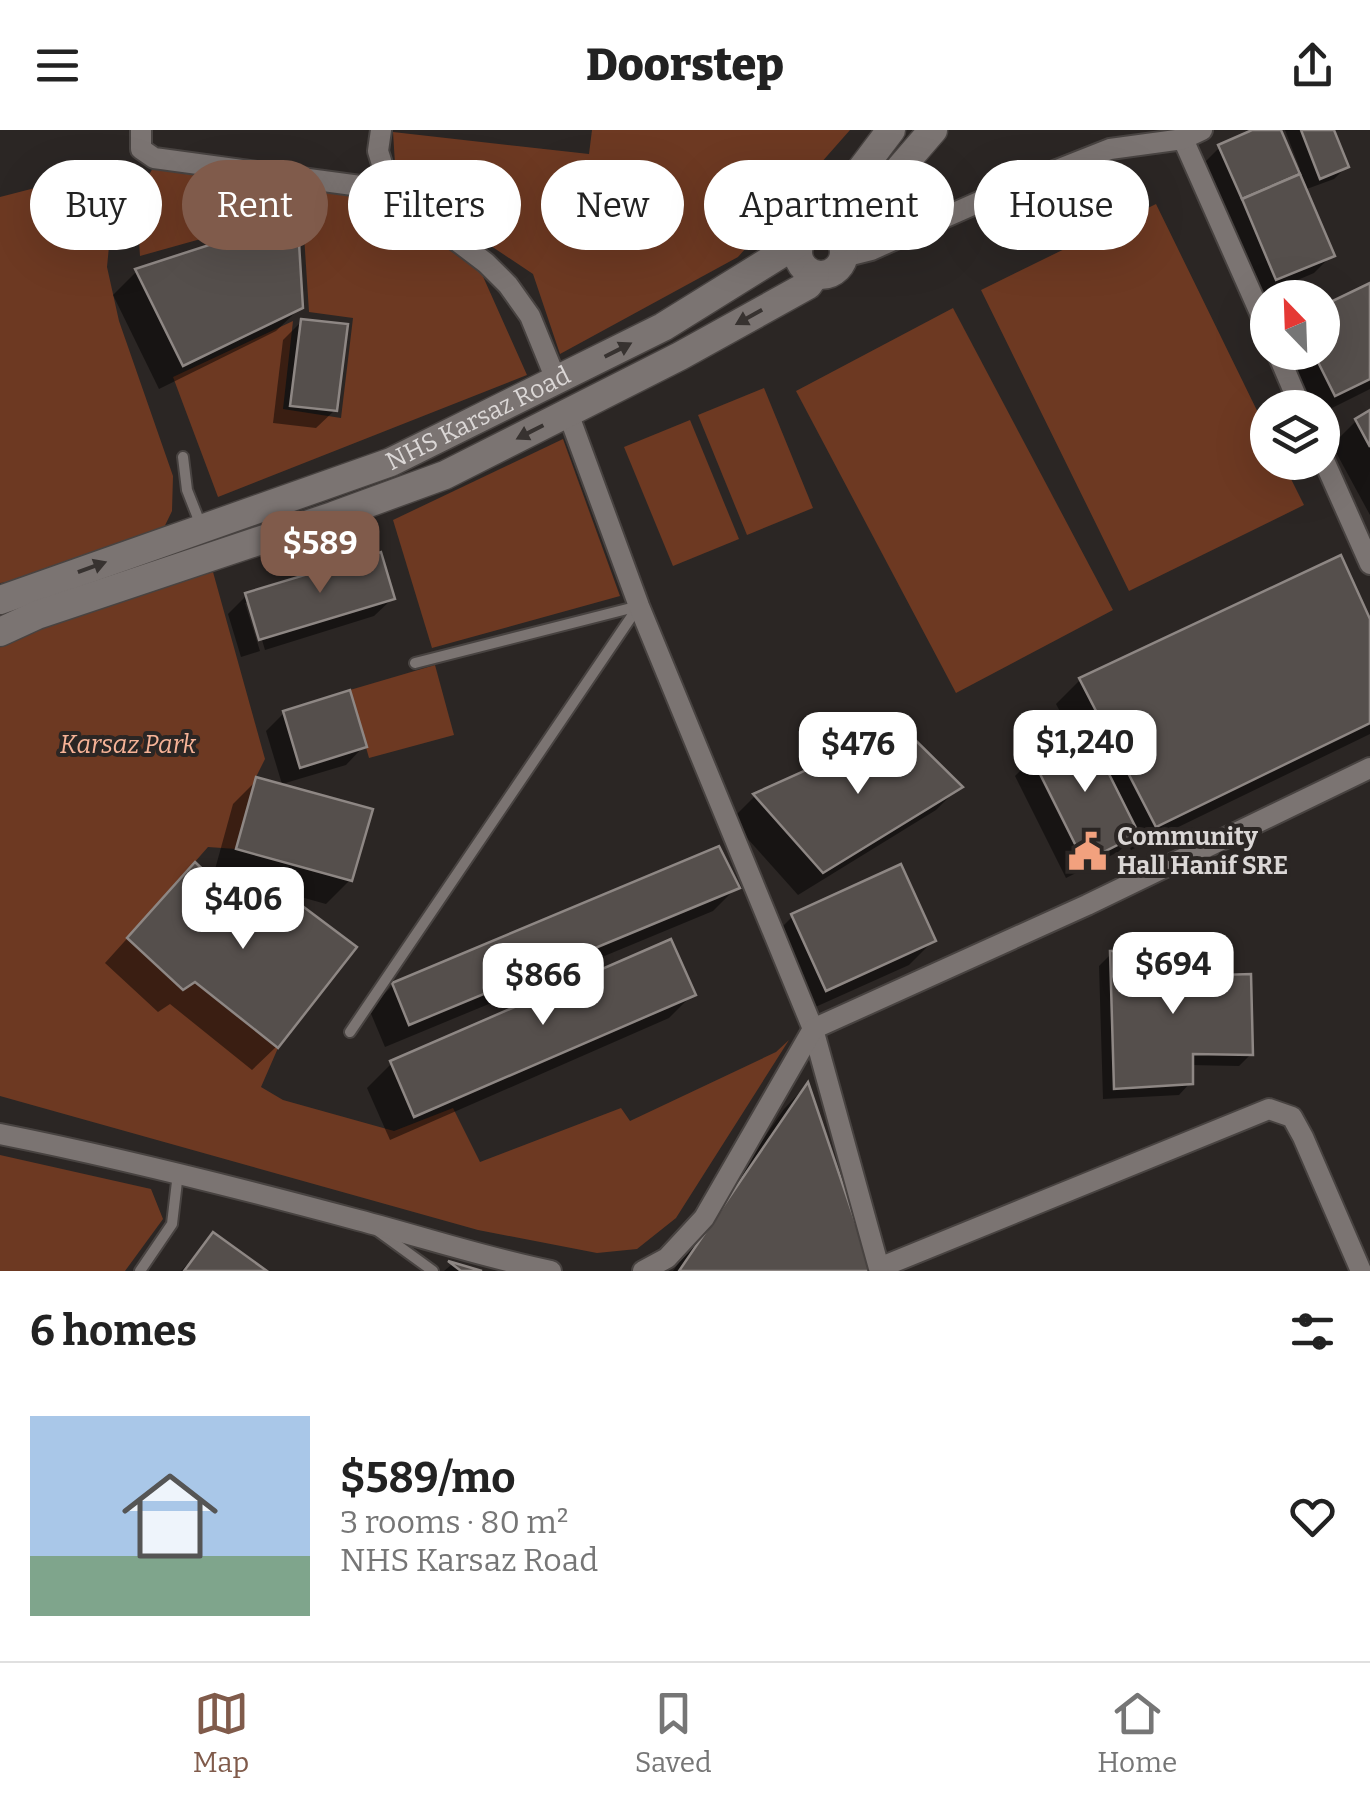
<!DOCTYPE html>
<html lang="en">
<head>
<meta charset="utf-8">
<style>
	:root { --surface:#fff; --page:#f2f2f2; --text:#222; --muted:#767676; --line:#e0e0e0; --accent:#805b4b }
	body { margin:0; font-family:Bitter,serif; background:var(--page); color:var(--text); height:100vh; display:flex; flex-direction:column; font-size:38px; white-space:nowrap }
	* { box-sizing:border-box; margin:0 }
	p { font-size:32px; color:var(--muted) }
	.icon { flex:none; width:55px; height:55px; fill:none; stroke:currentColor; stroke-width:2; stroke-linecap:round; stroke-linejoin:round }
	.map { position:relative; height:1141px; overflow:hidden }
	.panel { display:flex; flex-direction:column; background:var(--surface); flex:1 }
	.panel>* { flex:none }
	.banner { position:absolute; left:30px; top:30px; width:1310px; height:90px; display:flex; gap:20px }
	.needle { width:65px; rotate:337deg }
	.fabs { position:absolute; left:1250px; top:150px; display:grid; gap:20px }
	.fabs a { display:grid; place-items:center; width:90px; height:90px; border-radius:50%; background:var(--surface); box-shadow:0 10px 40px #0002; font-size:50px }
	.price { position:absolute; translate:-50% -85px; padding:0 22px; border-radius:20px; background:#fff; color:#222; font-size:32px; line-height:65px; filter:drop-shadow(0 2px 5px #0008) }
	.price::after { content:''; position:absolute; left:50%; top:60px; width:30px; height:22px; margin-left:-15px; background:inherit; clip-path:polygon(0 0,100% 0,50% 100%) }
	.price.current { background:var(--accent); color:#fff }
	ul { padding:0; list-style:none }
	li { display:flex; align-items:center; gap:30px; height:250px; padding:0 30px }
	li span { display:grid; place-items:center; flex:none; width:280px; height:200px; border-radius:0px; color:#555 }
	li>.icon { margin-inline-start:auto }
	span .icon { width:120px; height:120px; fill:#fffc; stroke-width:1 }
	li b { font-size:42px }
	h2 { display:flex; justify-content:space-between; align-items:center; height:120px; padding:0 30px; font-size:42px }
	.tag { padding:0 35px; border-radius:45px; background:var(--surface); box-shadow:0 10px 40px #0002; font-size:35px; line-height:90px }
	.tag.current { background:var(--accent); color:#fff }
	header { display:flex; justify-content:space-between; align-items:center; height:130px; padding:0 30px; background:var(--surface); font-size:45px; font-weight:800 }
	.tabs { display:flex; justify-content:space-around; align-items:center; height:140px; border-top:2px solid var(--line); background:var(--surface); font-size:28px; color:var(--muted) }
	.tabs a { display:grid; justify-items:center; gap:5px }
	.tabs .current { color:var(--accent) }
	.map>svg:first-child { display:block }
</style>
</head>
<body>
<header><svg class="icon" aria-label="menu" viewBox="0 0 24 24"><path d="M4 6h16M4 12h16M4 18h16"/></svg>Doorstep<svg class="icon" aria-label="share" viewBox="0 0 24 24"><path d="M12 15V3M7 8l5-5 5 5M5 13v7h14v-7"/></svg></header>
<div class="map">
<svg width="1370" height="1141" viewBox="0 0 1370 1141">
	<rect width="100%" height="100%" fill="#2b2624"/>
	<!-- green -->
	<g fill="#6d3922">
		<polygon points="592,0 850,0 738,127 560,224 533,144 428,74 395,34 393,2 589,24"/>
		<polygon points="154,36 374,68 481,142 527,245 218,367 173,247 293,191 283,279 341,288 353,188 309,182 304,105 240,98 140,126 136,68"/>
		<polygon points="109,49 113,75 107,137 119,191 173,346 172,381 157,412 36,449 0,453 0,67 62,51"/>
		<polygon points="1156,74 1267,301 1268,332 1283,333 1304,375 1129,461 981,160"/>
		<polygon points="953,178 1113,480 956,563 796,261"/>
		<polygon points="764,258 813,378 747,405 698,285"/>
		<polygon points="690,290 739,409 673,436 624,317"/>
		<polygon points="563,309 620,466 432,518 393,390"/>
		<polygon points="213,442 265,629 256,647 236,719 208,717 128,808 195,852 278,918 261,957 283,970 394,1001 453,978 480,1032 621,978 630,991 776,922 789,910 676,1088 637,1119 597,1123 478,1100 0,966 0,517 24,496"/>
		<polygon points="435,535 454,605 369,628 350,560"/>
		<polygon points="0,1025 151,1059 163,1089 125,1141 0,1141"/>
	</g>
	<!-- shadow -->
	<g fill="#0007">
		<polygon points="1258,0 1278,0 1296,40 1300,39 1285,0 1331,0 1346,37 1334,49 1304,60 1332,125 1314,143 1258,167 1202,35 1220,17"/>
		<polygon points="137,141 301,177 276,201 159,259 113,165"/>
		<polygon points="1370,156 1370,259 1322,283 1322,278 1305,278 1278,222 1322,222"/>
		<polygon points="302,191 335,280 316,298 273,293 283,210"/>
		<polygon points="1370,283 1370,385 1332,315 1356,291"/>
		<polygon points="246,466 393,468 374,486 265,520 251,473 245,473 260,521 241,527 228,484"/>
		<polygon points="1370,495 1370,604 1131,720 1128,713 1118,722 1066,748 1015,646 1033,628 1074,608 1056,574 1080,550"/>
		<polygon points="284,583 364,616 346,635 282,654 266,601"/>
		<polygon points="902,600 959,657 936,680 798,765 731,690 755,666"/>
		<polygon points="257,650 350,750 326,774 214,743 233,674"/>
		<polygon points="737,757 713,781 385,917 369,879 393,855"/>
		<polygon points="171,760 254,791 281,764 354,817 276,917 252,940 170,874 158,882 105,833"/>
		<polygon points="793,786 933,811 909,835 802,883 769,810"/>
		<polygon points="1111,824 1185,848 1251,924 1239,936 1190,935 1190,953 1179,965 1103,969 1099,836"/>
		<polygon points="693,864 669,888 390,1010 367,958 391,934"/>
		<polygon points="806,956 869,1141 673,1141 784,979"/>
		<polygon points="214,1105 262,1141 181,1141"/>
		<polygon points="451,1135 472,1141 444,1141"/>
	</g>
	<!-- building -->
	<g fill="#554f4c" stroke="#8e8784" stroke-width="2.5">
		<polygon points="1252,0 1281,0 1300,44 1242,69 1218,15"/>
		<polygon points="1301,0 1334,0 1349,37 1320,49"/>
		<polygon points="1300,44 1335,126 1276,150 1242,69"/>
		<polygon points="243,104 299,113 303,178 183,236 135,139"/>
		<polygon points="1370,153 1370,249 1335,266 1313,222 1322,222 1322,176"/>
		<polygon points="301,189 348,194 337,281 290,276"/>
		<polygon points="1370,280 1370,317 1355,289"/>
		<polygon points="381,422 395,469 259,510 245,463"/>
		<polygon points="1341,425 1370,489 1370,593 1156,697 1079,548"/>
		<polygon points="350,560 367,617 300,638 283,581"/>
		<polygon points="902,597 963,657 823,743 753,664"/>
		<polygon points="1086,598 1139,704 1084,732 1031,626"/>
		<polygon points="256,647 373,679 352,751 236,719"/>
		<polygon points="719,716 740,758 409,895 392,853"/>
		<polygon points="195,732 256,790 281,760 357,817 278,918 195,852 183,860 127,808"/>
		<polygon points="901,734 936,811 826,861 791,784"/>
		<polygon points="671,809 696,865 414,987 390,931"/>
		<polygon points="1186,819 1187,846 1251,844 1253,925 1193,924 1193,954 1114,959 1110,821"/>
		<polygon points="808,952 872,1141 679,1141"/>
		<polygon points="213,1102 267,1141 184,1141"/>
		<polygon points="448,1131 482,1141 461,1141"/>
	</g>
	<g fill="none" stroke-linecap="round" stroke-linejoin="round">
		<defs>
			<g id="lane">
				<polyline points="183,327 187,360 202,398"/>
				<polyline points="415,533 639,476"/>
				<polyline points="350,902 638,477"/>
				<polyline points="378,1101 433,1141"/>
				<polyline points="140,1141 172,1094 178,1043"/>
			</g>
			<g id="street">
				<polyline points="141,0 141,19 154,28 390,60"/>
				<polyline points="381,0 378,21 390,60 486,133 508,155 530,186 557,252"/>
				<polyline points="1183,9 1268,201"/>
				<polyline points="843,127 871,120 1004,61 1110,19 1183,9 1202,0"/>
				<polyline points="1277,222 1301,278"/>
				<polyline points="568,283 639,476 813,899 879,1138 1269,979 1292,987 1303,1007 1361,1141"/>
				<polyline points="1322,326 1370,434"/>
				<path d="M 0,1004 C 121,1028 239,1058 358,1090 C 423,1107 486,1128 551,1141"/>
				<polyline points="643,1141 667,1128 704,1088 813,899 1087,775 1370,638"/>
			</g>
			<g id="secondary">
				<circle cx="821" cy="122" r="23"/>
				<polyline points="839,109 933,0"/>
				<path id="s1" d="M 0,470 L 391,332 L 663,197 L 800,112 L 845,61 L 891,0"/>
				<polyline points="0,502 37,485 333,386 445,345 680,226 808,155 815,145"/>
			</g>
		</defs>
		<!-- lane casing -->
		<use href="#lane" stroke="#484341" stroke-width="14"/>
		<!-- street casing -->
		<use href="#street" stroke="#484341" stroke-width="24"/>
		<!-- secondary casing -->
		<use href="#secondary" stroke="#484341" stroke-width="31"/>
		<!-- lane -->
		<use href="#lane" stroke="#7b7472" stroke-width="10"/>
		<!-- street -->
		<use href="#street" stroke="#7b7472" stroke-width="20"/>
		<!-- secondary -->
		<use href="#secondary" stroke="#7b7472" stroke-width="28"/>
	</g>
	<!-- one-way arrows -->
	<defs><path id="oneway-solid" d="M-6-.8H1V-3.2L6.5 0L1 3.2V.8H-6Z" transform="scale(2.5)"/></defs>
	<g fill="#373230">
		<use href="#oneway-solid" transform="translate(749 187) rotate(151)"/>
		<use href="#oneway-solid" transform="translate(618 220) rotate(-27)"/>
		<use href="#oneway-solid" transform="translate(530 302) rotate(153)"/>
		<use href="#oneway-solid" transform="translate(92 437) rotate(-20)"/>
	</g>
	<!-- icons -->
	<defs>
		<symbol id="civic-bare" viewBox="-9 -9 18 18"><path d="M-.6-6.5H3V-4.5H.6V-3L4-1V1h2V6H-6V1h2V-1L-.6-3ZM-1.2 2.5V6h2.4V2.5Z" fill="#f2a17e" stroke="#2b2624" stroke-width="2.5" paint-order="stroke"/></symbol>
	</defs>
	<g fill-rule="evenodd">
		<use href="#civic-bare" x="1060" y="694" width="55" height="55"/>
	</g>
	<g text-anchor="middle" dominant-baseline="central" stroke-width="8" stroke-linejoin="round" paint-order="stroke">
		<!-- street labels -->
		<g font-size="25" fill="#dbd7d6" stroke="#2b2624">
			<text stroke="none"><textPath href="#s1" startOffset="512">NHS Karsaz Road</textPath></text>
		</g>
		<!-- park labels -->
		<g font-size="25" font-style="italic" fill="#f6b397" stroke="#2b2624">
			<text x="128" y="615">Karsaz Park</text>
		</g>
		<!-- poi labels -->
		<g font-size="25" font-weight="bold" fill="#dbd7d6" stroke="#2b2624" text-anchor="start">
			<text x="1117" y="707">Community<tspan x="1117" dy="29">Hall Hanif SRE</tspan></text>
		</g>
	</g>
</svg>
<div class="fabs">
<a><svg class="needle" viewBox="-14 -14 28 28"><path d="M0-13l5 13h-10z" fill="#e53935"/><path d="M0 13l5-13h-10z" fill="#767676"/></svg></a>
<a><svg class="icon" aria-label="layers" viewBox="0 0 24 24"><path d="M12 4l9 5-9 5-9-5zM3 14l9 5 9-5"/></svg></a>
</div>
<b class="price current" style="left:320px;top:466px">$589</b>
<b class="price" style="left:1085px;top:665px">$1,240</b>
<b class="price" style="left:858px;top:667px">$476</b>
<b class="price" style="left:243px;top:822px">$406</b>
<b class="price" style="left:1173px;top:887px">$694</b>
<b class="price" style="left:543px;top:898px">$866</b>
<div class="banner">
<a class="tag">Buy</a>
<a class="tag current">Rent</a>
<a class="tag">Filters</a>
<a class="tag">New</a>
<a class="tag">Apartment</a>
<a class="tag">House</a>
</div>
</div>
<section class="panel">
<h2>6 homes<svg class="icon" aria-label="filters" viewBox="0 0 24 24"><path d="M4 7h16M4 17h16"/><circle cx="9" cy="7" r="2"/><circle cx="15" cy="17" r="2"/></svg></h2>
<ul>
<li><span style="background:linear-gradient(#a9c7e8 70%,#7fa58c 0)"><svg class="icon" aria-label="home" viewBox="0 0 24 24"><path d="M3 11l9-7 9 7M6 9v11h12V9"/></svg></span><div><b>$589/mo</b><p>3 rooms · 80 m²</p><p>NHS Karsaz Road</p></div><svg class="icon" aria-label="heart" viewBox="0 0 24 24"><path d="M12 20l-8-8c-3-5 5-10 8-4 3-6 11-1 8 4z"/></svg></li>
</ul>
</section>
<nav class="tabs">
<a class="current"><svg class="icon" aria-label="map" viewBox="0 0 24 24"><path d="M3 6l6-2 6 2 6-2v14l-6 2-6-2-6 2zM9 4v14M15 6v14"/></svg>Map</a>
<a><svg class="icon" aria-label="saved" viewBox="0 0 24 24"><path d="M7 4h10v16l-5-4-5 4z"/></svg>Saved</a>
<a><svg class="icon" aria-label="home" viewBox="0 0 24 24"><path d="M3 11l9-7 9 7M6 9v11h12V9"/></svg>Home</a>
</nav>
</body>
</html>
